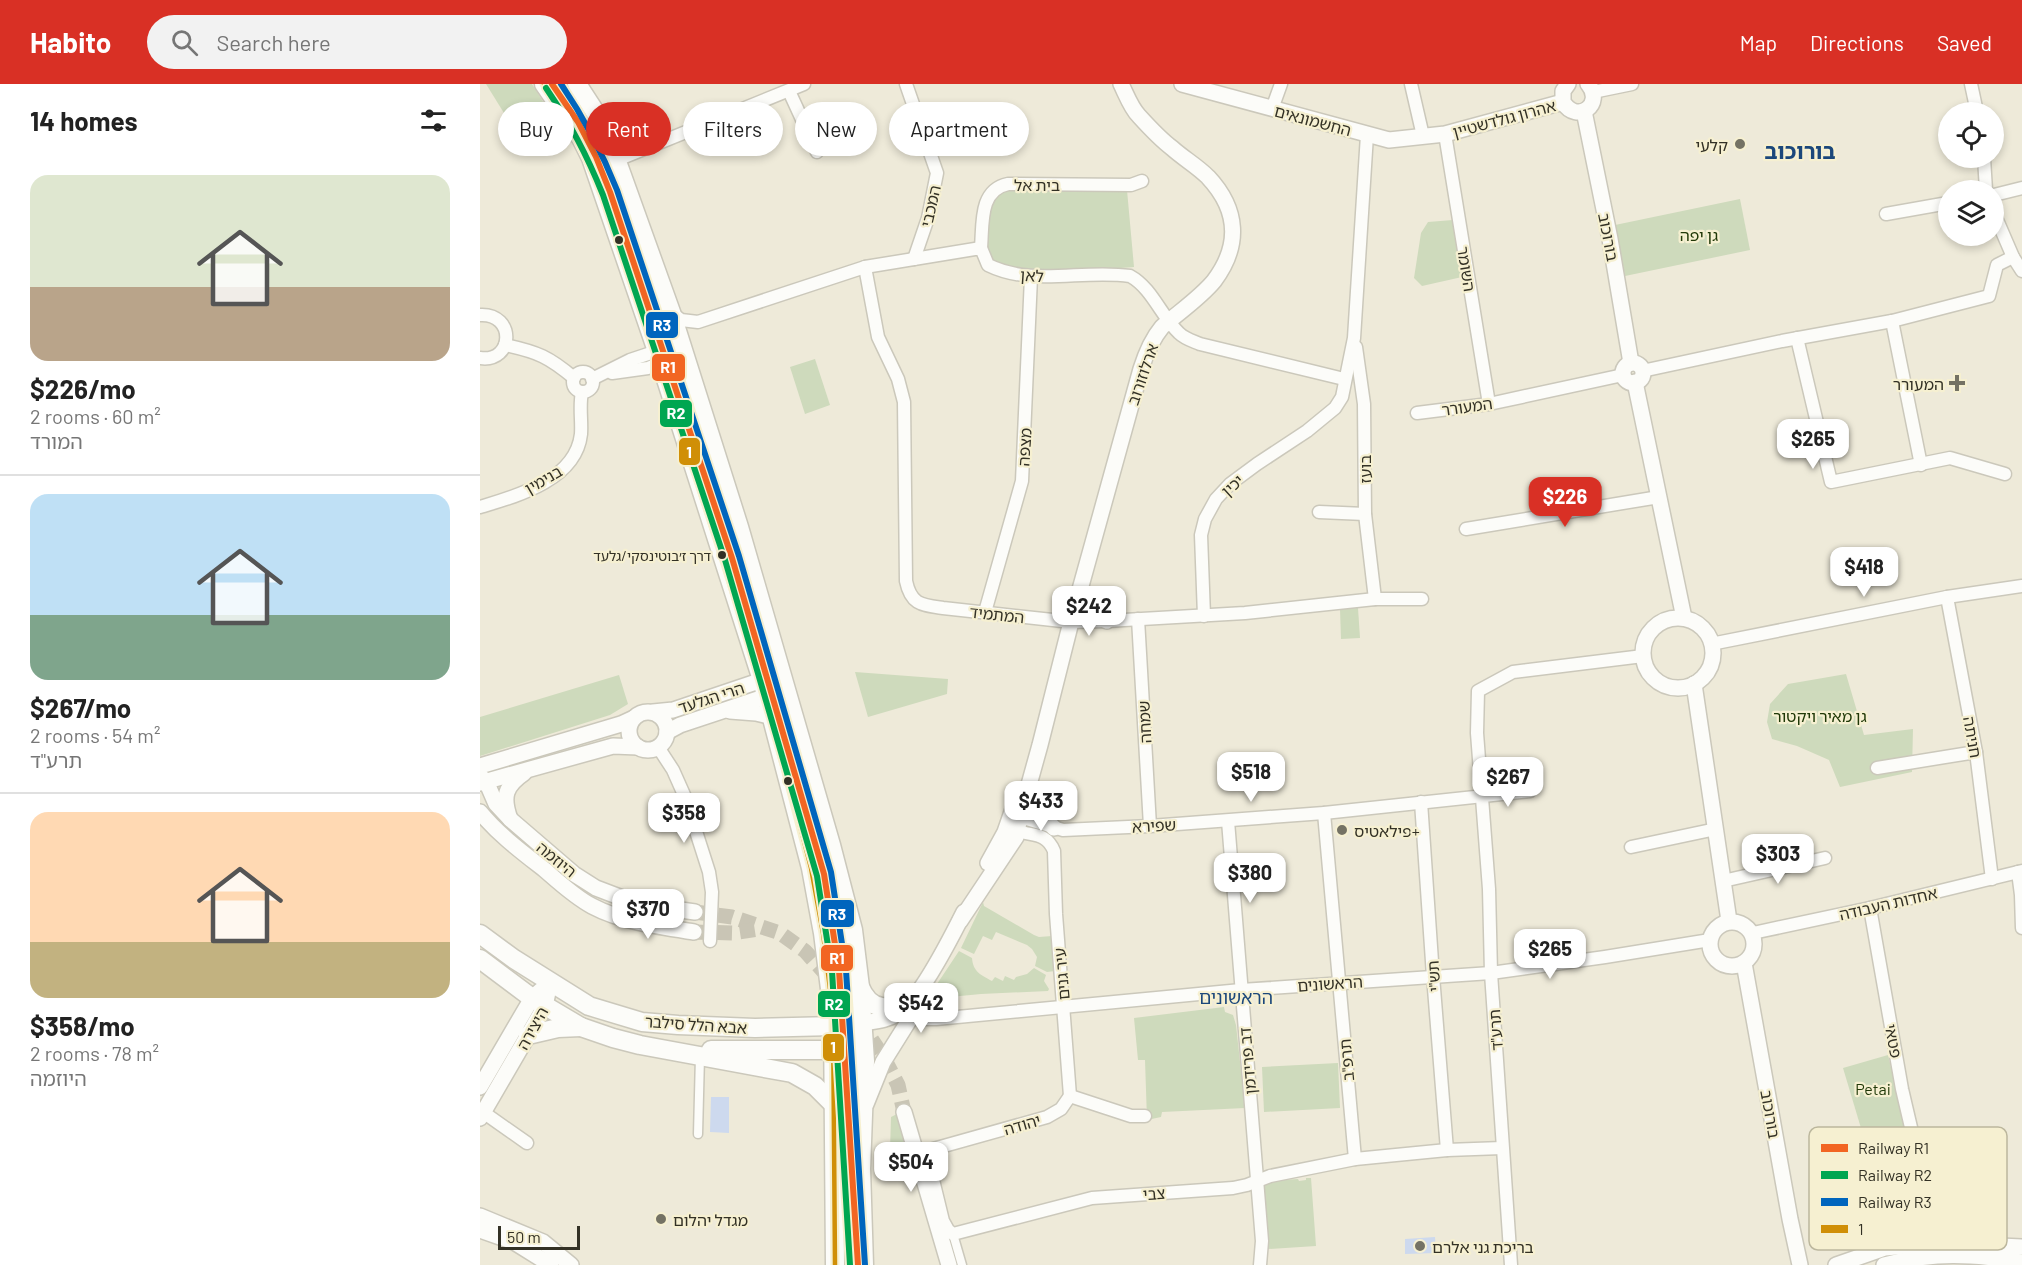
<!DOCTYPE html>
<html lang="en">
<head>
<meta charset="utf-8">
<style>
	:root { --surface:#fff; --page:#f2f2f2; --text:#222; --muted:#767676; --line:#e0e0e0; --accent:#d93025 }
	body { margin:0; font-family:Barlow,"Noto Sans Hebrew",sans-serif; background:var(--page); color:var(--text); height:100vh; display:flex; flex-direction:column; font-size:22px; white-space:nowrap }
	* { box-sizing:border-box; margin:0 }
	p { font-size:20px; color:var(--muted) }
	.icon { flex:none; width:33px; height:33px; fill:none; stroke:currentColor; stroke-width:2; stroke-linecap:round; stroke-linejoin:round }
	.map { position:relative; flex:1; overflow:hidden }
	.side { display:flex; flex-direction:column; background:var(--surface); width:480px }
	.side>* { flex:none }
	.hud { position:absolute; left:18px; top:18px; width:570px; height:54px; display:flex; gap:12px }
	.controls { position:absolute; left:1458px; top:18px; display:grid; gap:12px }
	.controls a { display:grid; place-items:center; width:66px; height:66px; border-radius:50%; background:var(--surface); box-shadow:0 3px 9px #0003; font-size:30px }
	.scale { position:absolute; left:18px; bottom:15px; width:82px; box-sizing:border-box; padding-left:6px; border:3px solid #333125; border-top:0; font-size:16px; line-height:21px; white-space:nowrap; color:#333125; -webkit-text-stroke:4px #f6f0d1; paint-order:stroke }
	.price { position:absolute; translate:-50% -51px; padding:0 14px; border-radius:12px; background:#fff; color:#222; font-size:20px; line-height:39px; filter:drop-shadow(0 2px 3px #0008) }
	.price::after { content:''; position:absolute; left:50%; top:36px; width:18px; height:14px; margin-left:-9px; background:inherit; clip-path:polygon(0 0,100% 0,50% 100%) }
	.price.current { background:var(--accent); color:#fff }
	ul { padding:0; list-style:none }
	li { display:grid; align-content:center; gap:12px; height:318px; padding:0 30px }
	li+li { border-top:2px solid var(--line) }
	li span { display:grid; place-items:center; height:186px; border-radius:18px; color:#555 }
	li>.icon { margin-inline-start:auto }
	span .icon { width:108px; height:108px; fill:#fffc; stroke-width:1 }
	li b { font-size:26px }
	h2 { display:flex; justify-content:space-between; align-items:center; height:72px; padding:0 30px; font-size:26px }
	.pill { padding:0 21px; border-radius:27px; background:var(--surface); box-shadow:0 3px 9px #0003; font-size:21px; line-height:54px }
	.pill.current { background:var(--accent); color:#fff }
	header { display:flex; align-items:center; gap:36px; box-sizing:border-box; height:84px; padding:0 30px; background:var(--accent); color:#fff }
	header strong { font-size:28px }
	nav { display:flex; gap:33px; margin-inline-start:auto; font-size:21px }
	.search { width:420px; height:54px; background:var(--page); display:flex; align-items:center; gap:15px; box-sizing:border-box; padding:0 21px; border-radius:33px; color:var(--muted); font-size:22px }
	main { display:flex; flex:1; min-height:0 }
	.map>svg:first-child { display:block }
</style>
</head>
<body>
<header>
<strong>Habito</strong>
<div class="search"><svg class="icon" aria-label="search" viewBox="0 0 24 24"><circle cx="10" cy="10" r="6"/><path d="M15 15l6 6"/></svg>Search here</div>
<nav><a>Map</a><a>Directions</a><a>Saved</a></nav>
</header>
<main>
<section class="side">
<h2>14 homes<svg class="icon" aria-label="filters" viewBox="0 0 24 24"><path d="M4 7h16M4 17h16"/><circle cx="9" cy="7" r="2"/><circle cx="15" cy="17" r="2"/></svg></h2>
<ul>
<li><span style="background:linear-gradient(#dfe7d0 60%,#b9a48a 0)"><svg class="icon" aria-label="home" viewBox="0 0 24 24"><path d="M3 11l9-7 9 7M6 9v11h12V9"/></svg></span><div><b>$226/mo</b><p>2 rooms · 60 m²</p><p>המורד</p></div></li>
<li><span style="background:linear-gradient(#bfe0f5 65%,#7fa58c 0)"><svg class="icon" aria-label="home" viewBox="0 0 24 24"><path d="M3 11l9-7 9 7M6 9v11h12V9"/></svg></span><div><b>$267/mo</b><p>2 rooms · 54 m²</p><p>תרע&quot;ד</p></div></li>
<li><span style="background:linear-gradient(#ffd9b3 70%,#c2b280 0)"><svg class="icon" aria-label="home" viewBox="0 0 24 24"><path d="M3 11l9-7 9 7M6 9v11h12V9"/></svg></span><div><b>$358/mo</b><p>2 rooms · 78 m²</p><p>היוזמה</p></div></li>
</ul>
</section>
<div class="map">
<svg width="1542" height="1181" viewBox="0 0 1542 1181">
	<rect width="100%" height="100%" fill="#eeead9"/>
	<!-- green -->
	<g fill="#cedabc">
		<polygon points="6,0 52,0 81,46 47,66"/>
		<path d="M 529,102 L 647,106 L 654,183 C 627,185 523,196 510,173 C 500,158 507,135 509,119 Z"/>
		<polygon points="1260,115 1270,166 1145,192 1135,141"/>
		<polygon points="973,136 982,193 942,202 934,194 941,149 948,138"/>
		<polygon points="335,275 350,321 325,330 310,283"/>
		<polygon points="878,524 880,554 861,555 860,525"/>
		<polygon points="375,588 468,595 467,610 388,633"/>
		<polygon points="1366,590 1384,651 1433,645 1432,688 1360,703 1349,676 1317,662 1292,655 1287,638 1290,620 1308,600"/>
		<polygon points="139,591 148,620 130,631 0,672 0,633"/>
		<polygon points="503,818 504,822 554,851 559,853 572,852 575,887 567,888 555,882 557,873 552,865 547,861 516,848 512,856 503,852 494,870 481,864"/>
		<path d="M 479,867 L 492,874 C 493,888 501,891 512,897 L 515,893 L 523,897 L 525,892 L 534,896 L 536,893 L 547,890 L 554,884 L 566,891 L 564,897 L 569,905 L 568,907 L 501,910 L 449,915 L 449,912 Z"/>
		<polygon points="744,923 745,928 753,931 756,941 765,1024 682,1028 681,1033 667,1036 665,976 658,976 654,934"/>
		<polygon points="1408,971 1435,1083 1395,1091 1363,984"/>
		<polygon points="858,979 860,1024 784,1028 782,983"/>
		<polygon points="417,1030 430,1083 428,1084 429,1088 431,1089 427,1089 424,1076 410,1067 411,1033"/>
		<polygon points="826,1094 831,1094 836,1162 788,1165 789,1151 787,1151 784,1102 788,1097 818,1095 819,1097 826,1096"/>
	</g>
	<!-- water -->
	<g fill="#cdd9ee">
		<polygon points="231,1013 249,1013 249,1049 230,1048"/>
		<polygon points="955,1153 956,1169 925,1170 925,1155"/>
	</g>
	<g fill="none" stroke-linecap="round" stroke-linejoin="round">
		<!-- tertiary-tunnel -->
		<g stroke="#c9c5b5" stroke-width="15" stroke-dasharray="15 8" stroke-linecap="butt">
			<polyline points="215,828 252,833 300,849 325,867 354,899 404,974 418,1001 424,1028"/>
			<polyline points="214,848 253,849 279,845"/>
		</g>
		<defs>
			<g id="pedestrian">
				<polyline points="218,1050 220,972"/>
				<polyline points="473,1150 482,1181"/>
			</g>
			<g id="minor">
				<polyline points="426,0 457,89 448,134 434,175"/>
				<polyline points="931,0 943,52"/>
				<polyline points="1491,0 1497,28"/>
				<polyline points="309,7 337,68"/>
				<polyline points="1113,8 1152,0"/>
				<polyline points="792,25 801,0"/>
				<polyline points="965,50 1009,320"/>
				<polyline points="1504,74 1506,106"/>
				<polyline points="137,76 324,0"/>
				<polyline points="1514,111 1542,104"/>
				<polyline points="1514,129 1533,173 1542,187"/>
				<polyline points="1406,130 1468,119"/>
				<path d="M 501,164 C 503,139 499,106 528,100 L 651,101 L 662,97"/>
				<path d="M 385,183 L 398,253 L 418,295 L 424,318 L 426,497 C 431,521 442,521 463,524 L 591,538 L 627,537 L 765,529 L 895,515 L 942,515"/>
				<path d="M 192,229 L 201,236 L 218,238 L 385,183 L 501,164 L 508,181 C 553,203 602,185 650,192 C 672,204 681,232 699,249 C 705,255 713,257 720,260 L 864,295"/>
				<path d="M 0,231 C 36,229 34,279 0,274"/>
				<polyline points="1412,237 1441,381"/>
				<polyline points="1317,254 1351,398 1470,374 1525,390"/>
				<path d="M 25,261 C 58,268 69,273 94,294"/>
				<polyline points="876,263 884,320 885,430 895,515"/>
				<polyline points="1162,287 1302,257 1412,237 1509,212 1517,181 1533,173"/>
				<circle cx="103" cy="298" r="10"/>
				<polyline points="132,289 168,284 187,276"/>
				<polyline points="112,295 150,276 177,267 203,265"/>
				<polyline points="937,329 1009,320 1143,291"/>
				<path d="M 0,423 C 37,412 96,396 101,350 C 102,336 99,322 102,308"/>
				<polyline points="839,428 885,430"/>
				<polyline points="986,445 1179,413"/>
				<polyline points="1467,513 1496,668 1512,795"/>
				<polyline points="505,528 542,397 551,193"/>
				<polyline points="724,532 721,451 725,435 736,415 750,400 777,380 827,347 855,324 862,313 874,254 887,51"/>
				<polyline points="658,535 670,742"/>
				<polyline points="1231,560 1467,513 1542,502"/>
				<polyline points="178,663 193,686 205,713 229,788 232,808 230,857"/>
				<polyline points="1397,684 1496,668"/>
				<polyline points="941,718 953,892 967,1066"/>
				<polyline points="844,729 875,1075"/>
				<polyline points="748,737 782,1157 780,1181"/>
				<polyline points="1151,763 1236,745"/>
				<polyline points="1538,788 1541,811 1542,844"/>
				<polyline points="1243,797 1345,774"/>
				<polyline points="1390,824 1422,1005 1458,1159"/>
				<polyline points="1273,849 1390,824 1542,787"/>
				<polyline points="433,930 444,935 456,935 761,906 1011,889 1125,873 1230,856"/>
				<path d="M 590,1012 L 576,830 L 574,767 C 564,742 542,757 529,739 L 540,733 L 583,746 L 670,742 L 844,729 L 1050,707"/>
				<polyline points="0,1026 47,1059"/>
				<polyline points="665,1032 651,1032 590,1012 581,1025 567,1033 446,1067 463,1137 468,1146 473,1150 612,1114 753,1104 767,1101 790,1092 875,1075 967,1066 1022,1064"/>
				<polyline points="1031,1181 1011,889 1009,805 997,649 998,607 1033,588 1163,572"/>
			</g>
			<g id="tertiary">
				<polyline points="702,0 909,56 965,50 1083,18"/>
				<path d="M 1088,0 L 1083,7 L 1083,18 C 1097,41 1125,20 1108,0"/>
				<polyline points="1104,27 1130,155 1151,279"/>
				<circle cx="1153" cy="289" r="10"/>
				<polyline points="1155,298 1204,534"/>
				<polyline points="597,516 608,529 627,537"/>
				<circle cx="1198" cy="569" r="35"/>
				<polyline points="1214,600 1249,837"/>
				<polyline points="250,627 276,629 293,633"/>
				<polyline points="173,628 193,626 282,596 304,598"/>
				<circle cx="168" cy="647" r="19"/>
				<polyline points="187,648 200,641 287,612 295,606"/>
				<polyline points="0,682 141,640 154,634"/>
				<polyline points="0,692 6,697 16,720 30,735 94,790 116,804 158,820 215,828"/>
				<polyline points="0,699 133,662 158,663"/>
				<polyline points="548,706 552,721 574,744"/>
				<path d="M 0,728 C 19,751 42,768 65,786 C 80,799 95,813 112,822 C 142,838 181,843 214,848"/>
				<path d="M 30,735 C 22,713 25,702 44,689"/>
				<polyline points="508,779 525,748 534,722"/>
				<path d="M 480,837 L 536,753 L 540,733 L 560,661 L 591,538 L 661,285 C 666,269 672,255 682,243 C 699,228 720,214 734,197 C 761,161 758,125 728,93 C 717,82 703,74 692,64 C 680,55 669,43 659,32 C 651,24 646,10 641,0"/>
				<circle cx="1252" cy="860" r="22"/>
				<polyline points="1264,879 1310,1135 1320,1181"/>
				<path d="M 383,939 C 395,937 408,936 419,929 C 440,915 472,852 484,828"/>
				<polyline points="0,1003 52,914 61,906"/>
				<polyline points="386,1020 403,978 433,930 439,916"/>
				<polyline points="424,1028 469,1181"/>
				<polyline points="0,1034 65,922 70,899"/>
				<polyline points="0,1132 63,1158 91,1181"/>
				<polyline points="0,1146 34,1158 71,1181"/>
				<polyline points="1356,1181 1405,1164 1458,1159 1542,1163"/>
				<path d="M 1404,1181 C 1452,1168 1493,1170 1542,1178"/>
			</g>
			<g id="primary">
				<polyline points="64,0 101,54 111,74 177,267 282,596 331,784 343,849 353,929 355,1181"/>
				<polyline points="97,0 121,37 130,58 191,228 259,443 351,761 373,846 380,903 385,977 381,1085 384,1181"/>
				<polyline points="0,850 34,875 109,922 162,938 198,941 275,944 354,942 383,939"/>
				<polyline points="0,875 52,914 101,943 133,954 160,961 312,989 335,1002 354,1021"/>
				<path d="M 380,903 C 391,929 409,925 431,918"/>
				<polyline points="48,951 78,944 101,943"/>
				<polyline points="231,966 359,966 373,959 382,940"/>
			</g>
		</defs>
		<!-- pedestrian casing -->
		<use href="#pedestrian" stroke="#cbc8bb" stroke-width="11"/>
		<!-- minor casing -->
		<use href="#minor" stroke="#cbc8bb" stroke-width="15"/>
		<!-- tertiary casing -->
		<use href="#tertiary" stroke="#cbc8bb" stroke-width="18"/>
		<!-- primary casing -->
		<use href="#primary" stroke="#cbc8bb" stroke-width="21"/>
		<!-- pedestrian -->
		<use href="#pedestrian" stroke="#fcfcf9" stroke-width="8"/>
		<!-- minor -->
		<use href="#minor" stroke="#fcfcf9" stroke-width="12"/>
		<!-- tertiary -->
		<use href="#tertiary" stroke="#fcfcf9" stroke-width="15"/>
		<!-- primary -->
		<use href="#primary" stroke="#fcfcf9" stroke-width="18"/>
		<defs>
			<polyline id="bus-1" points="64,0 101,54 111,74 177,267 282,596 331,784 343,849 353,929 355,1181"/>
		</defs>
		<!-- bus-1 casing -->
		<use href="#bus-1" stroke="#f6f0d1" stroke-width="9"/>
		<!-- bus-1 -->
		<use href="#bus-1" stroke="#d08f07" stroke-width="4.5"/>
		<defs>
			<polyline id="rail-1" points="72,0 98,38 116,73 130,108 252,474 344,790 359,886 378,1181"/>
			<path id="rail-2" d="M 66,4 C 91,41 106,69 123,111 L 245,476 L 337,792 L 352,887 L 370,1181"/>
			<path id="rail-3" d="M 81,0 C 105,35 121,66 137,106 L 259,472 L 351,788 L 366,886 L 385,1181"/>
		</defs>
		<!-- rail-1 casing -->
		<use href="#rail-1" stroke="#f6f0d1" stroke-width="10"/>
		<!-- rail-2 casing -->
		<use href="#rail-2" stroke="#f6f0d1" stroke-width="10"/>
		<!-- rail-3 casing -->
		<use href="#rail-3" stroke="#f6f0d1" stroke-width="10"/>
		<!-- rail-1 -->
		<use href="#rail-1" stroke="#f26522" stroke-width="6"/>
		<!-- rail-2 -->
		<use href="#rail-2" stroke="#00a651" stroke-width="6"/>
		<!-- rail-3 -->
		<use href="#rail-3" stroke="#0065bd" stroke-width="6"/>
	</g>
	<!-- markers -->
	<g fill="#747264" stroke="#f6f0d1" stroke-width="2">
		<circle cx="1260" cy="60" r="6"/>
		<path d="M1474 290h6v6h6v6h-6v6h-6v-6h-6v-6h6z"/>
		<circle cx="862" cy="746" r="6"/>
		<circle cx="181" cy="1135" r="6"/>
		<circle cx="940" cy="1162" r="6"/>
	</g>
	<g fill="#333125" stroke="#f6f0d1" stroke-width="2">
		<circle cx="139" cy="156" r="5"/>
		<circle cx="242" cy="471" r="5"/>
		<circle cx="308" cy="697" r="5"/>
	</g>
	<g text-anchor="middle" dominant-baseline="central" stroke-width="4.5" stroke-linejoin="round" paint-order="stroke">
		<!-- bus labels -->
		<g font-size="14" fill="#333125" stroke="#f6f0d1" text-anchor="end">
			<text x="231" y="471">דרך ז׳בוטינסקי/גלעד</text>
		</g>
		<!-- street labels -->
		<g font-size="16" fill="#333125" stroke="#f6f0d1">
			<text transform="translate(1024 34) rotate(-15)">אהרון גולדשטיין</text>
			<text transform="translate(833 36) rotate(15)">החשמונאים</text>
			<text x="557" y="100">בית אל</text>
			<text transform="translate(450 122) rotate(-77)">המכבי</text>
			<text transform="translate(1129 153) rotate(79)">בורוכוב</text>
			<text transform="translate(987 185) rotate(81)">השומר</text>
			<text transform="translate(552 191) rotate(4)">לאן</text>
			<text transform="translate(662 290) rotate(-71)">ארלוזורוב</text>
			<text transform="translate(987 322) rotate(-8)">המעורר</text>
			<text transform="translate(544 363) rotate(-86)">מצפה</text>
			<text transform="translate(884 385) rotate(-90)">בועז</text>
			<text transform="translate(63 395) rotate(-30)">בנימין</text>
			<text transform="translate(752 401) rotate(-42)">יכין</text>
			<text transform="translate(517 530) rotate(6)">המתמיד</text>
			<text transform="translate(231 613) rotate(-18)">הרי הגלעד</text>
			<text transform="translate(664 638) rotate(-93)">שמחה</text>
			<text transform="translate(1493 653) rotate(80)">חניתה</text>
			<text transform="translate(674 741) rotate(-3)">שפירא</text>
			<text transform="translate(77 775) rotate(39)">היוזמה</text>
			<text transform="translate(1408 819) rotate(-13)">אחדות העבודה</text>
			<text transform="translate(581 890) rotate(-95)">עיר גנים</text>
			<text transform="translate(953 892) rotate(-94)">תש"י</text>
			<text transform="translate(850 899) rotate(-4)">הראשונים</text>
			<text transform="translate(216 940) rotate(4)">אבא הלל סילבר</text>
			<text transform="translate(52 944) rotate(-61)">היצירה</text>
			<text transform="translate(1015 946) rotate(-94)">תרע"ד</text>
			<text transform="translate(1414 957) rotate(80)">פטאי</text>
			<text transform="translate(866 976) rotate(-95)">תרפ"ב</text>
			<text transform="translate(767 977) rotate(-95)">דב פרידמן</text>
			<text transform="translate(1291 1030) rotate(80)">בורוכוב</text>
			<text transform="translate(542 1040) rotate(-16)">יהודה</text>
			<text transform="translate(674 1109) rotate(-4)">צבי</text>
		</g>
		<!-- poi labels -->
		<g font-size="16" fill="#333125" stroke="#f6f0d1" text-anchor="start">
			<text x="1248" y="60" text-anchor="end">קלעי</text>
			<text x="1464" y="299" text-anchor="end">המעורר</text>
			<text x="874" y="746">פילאטיס+</text>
			<text x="193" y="1135">מגדל יהלום</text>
			<text x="952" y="1162">בריכת גני אלרם</text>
		</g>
		<!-- park labels -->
		<g font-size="16" fill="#203908" stroke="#f6f0d1">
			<text x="1219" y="150">גן יפה</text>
			<text x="1340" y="631">גן מאיר ויקטור</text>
			<text x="1393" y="1004">Petai</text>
		</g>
		<!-- neighbourhood labels -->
		<g font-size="18" fill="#1b477b" stroke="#f6f0d1">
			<text x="756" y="913">הראשונים</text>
		</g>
		<!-- district labels -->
		<g font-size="22" font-weight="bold" fill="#1b477b" stroke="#f6f0d1">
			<text x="1320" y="66">בורוכוב</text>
		</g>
	</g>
	<!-- legend -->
	<rect x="1329" y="1043" width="198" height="123" rx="9" fill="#f6f0d1" stroke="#bcb79d" stroke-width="1.5"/>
	<rect x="1341" y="1060" width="27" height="8" fill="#f26522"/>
	<rect x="1341" y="1087" width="27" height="8" fill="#00a651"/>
	<rect x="1341" y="1114" width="27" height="8" fill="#0065bd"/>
	<rect x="1341" y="1141" width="27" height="8" fill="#d08f07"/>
	<g font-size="16" fill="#333125">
		<text x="1378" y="1070">Railway R1</text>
		<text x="1378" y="1097">Railway R2</text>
		<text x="1378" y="1124">Railway R3</text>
		<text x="1378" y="1151">1</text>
	</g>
	<g stroke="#f6f0d1" stroke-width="2">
		<rect x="165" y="227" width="34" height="28" rx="6" fill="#0065bd"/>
		<rect x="171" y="269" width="35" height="29" rx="6" fill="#f26522"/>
		<rect x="179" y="315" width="34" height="29" rx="6" fill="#00a651"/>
		<rect x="198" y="353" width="23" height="29" rx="6" fill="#d08f07"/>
		<rect x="340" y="815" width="35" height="29" rx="6" fill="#0065bd"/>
		<rect x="340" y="860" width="34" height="28" rx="6" fill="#f26522"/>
		<rect x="337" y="906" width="34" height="28" rx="6" fill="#00a651"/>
		<rect x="342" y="949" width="23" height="29" rx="6" fill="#d08f07"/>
	</g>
	<g font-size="16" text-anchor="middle" font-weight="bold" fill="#fff">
		<text x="182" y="247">R3</text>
		<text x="188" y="289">R1</text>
		<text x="196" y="335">R2</text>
		<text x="209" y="374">1</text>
		<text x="357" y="836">R3</text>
		<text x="357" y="880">R1</text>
		<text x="354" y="926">R2</text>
		<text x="353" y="969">1</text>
	</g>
</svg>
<div class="controls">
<a><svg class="icon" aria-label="locate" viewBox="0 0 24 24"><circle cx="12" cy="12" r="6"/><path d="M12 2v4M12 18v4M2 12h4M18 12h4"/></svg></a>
<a><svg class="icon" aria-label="layers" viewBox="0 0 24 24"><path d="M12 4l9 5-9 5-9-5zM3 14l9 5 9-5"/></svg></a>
</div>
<div class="scale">50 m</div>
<b class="price" style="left:1333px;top:386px">$265</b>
<b class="price current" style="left:1085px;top:444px">$226</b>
<b class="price" style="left:1384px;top:514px">$418</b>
<b class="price" style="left:609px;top:553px">$242</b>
<b class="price" style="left:771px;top:719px">$518</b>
<b class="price" style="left:1028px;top:724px">$267</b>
<b class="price" style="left:561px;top:748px">$433</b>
<b class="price" style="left:204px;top:760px">$358</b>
<b class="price" style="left:1298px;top:801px">$303</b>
<b class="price" style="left:770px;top:820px">$380</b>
<b class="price" style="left:168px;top:856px">$370</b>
<b class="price" style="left:1070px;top:896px">$265</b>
<b class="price" style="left:441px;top:950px">$542</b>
<b class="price" style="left:431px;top:1109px">$504</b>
<div class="hud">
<a class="pill">Buy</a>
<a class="pill current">Rent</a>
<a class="pill">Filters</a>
<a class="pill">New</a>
<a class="pill">Apartment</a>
</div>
</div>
</main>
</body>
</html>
